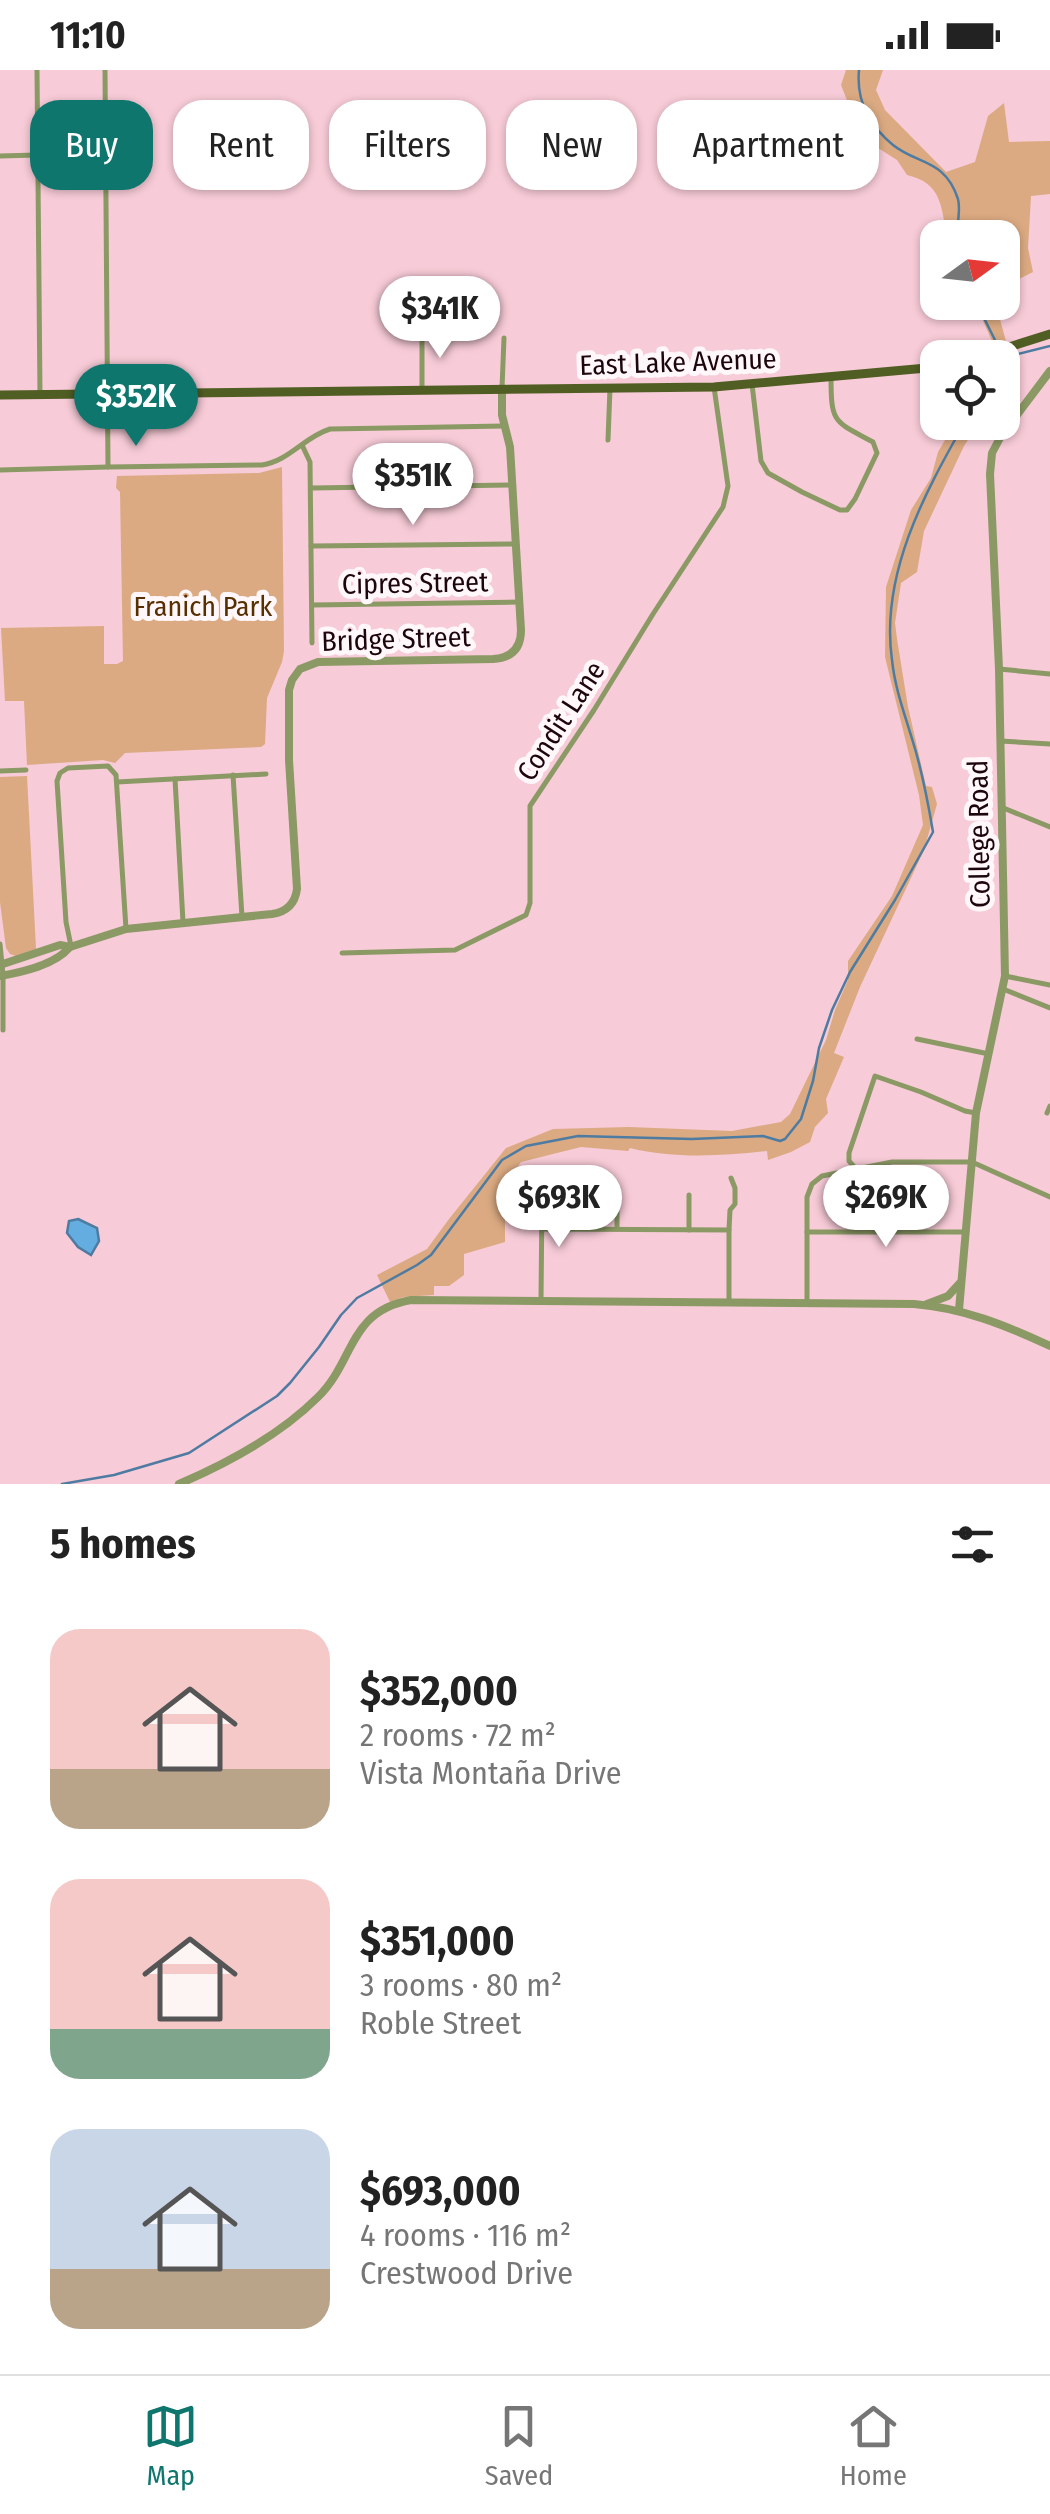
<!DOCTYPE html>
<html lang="en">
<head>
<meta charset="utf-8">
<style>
	:root { --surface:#fff; --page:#f2f2f2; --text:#222; --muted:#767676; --line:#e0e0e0; --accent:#0f766e }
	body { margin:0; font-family:"Fira Sans Condensed",sans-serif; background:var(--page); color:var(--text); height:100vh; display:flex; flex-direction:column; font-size:38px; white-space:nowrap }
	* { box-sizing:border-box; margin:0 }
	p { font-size:32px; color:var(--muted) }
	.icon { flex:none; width:55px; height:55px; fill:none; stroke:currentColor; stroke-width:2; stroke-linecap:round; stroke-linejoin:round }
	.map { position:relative; height:1414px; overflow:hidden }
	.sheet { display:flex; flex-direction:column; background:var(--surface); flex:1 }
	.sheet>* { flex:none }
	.guide { position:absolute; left:30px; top:30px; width:990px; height:90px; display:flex; gap:20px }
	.needle { width:65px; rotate:75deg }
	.controls { position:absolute; left:920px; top:150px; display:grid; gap:20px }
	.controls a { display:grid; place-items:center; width:100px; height:100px; border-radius:20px; background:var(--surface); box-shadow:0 2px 8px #0004; font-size:50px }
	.price { position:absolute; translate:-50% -85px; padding:0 22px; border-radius:35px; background:#fff; color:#222; font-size:32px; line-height:65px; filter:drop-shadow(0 2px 5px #0008) }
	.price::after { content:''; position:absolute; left:50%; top:60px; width:30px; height:22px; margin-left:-15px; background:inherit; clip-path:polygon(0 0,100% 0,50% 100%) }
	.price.current { background:var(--accent); color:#fff }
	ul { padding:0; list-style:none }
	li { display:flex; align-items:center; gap:30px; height:250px; padding:0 50px }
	li span { display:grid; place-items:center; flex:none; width:280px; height:200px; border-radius:30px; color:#555 }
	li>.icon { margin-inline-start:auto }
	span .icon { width:120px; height:120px; fill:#fffc; stroke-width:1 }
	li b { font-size:42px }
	h2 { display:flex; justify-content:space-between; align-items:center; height:120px; padding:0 50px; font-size:42px }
	.chip { padding:0 35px; border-radius:30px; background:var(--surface); box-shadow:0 2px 8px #0004; font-size:35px; line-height:90px }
	.chip.current { background:var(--accent); color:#fff }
	.status { display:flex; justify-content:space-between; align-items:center; height:70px; padding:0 50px; background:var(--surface); direction:ltr }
	.status svg { height:28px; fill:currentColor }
	.dock { display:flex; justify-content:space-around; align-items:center; height:140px; border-top:2px solid var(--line); background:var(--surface); font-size:28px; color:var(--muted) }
	.dock a { display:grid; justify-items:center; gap:5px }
	.dock .current { color:var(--accent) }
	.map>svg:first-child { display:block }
</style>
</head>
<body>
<div class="status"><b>11:10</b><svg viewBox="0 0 49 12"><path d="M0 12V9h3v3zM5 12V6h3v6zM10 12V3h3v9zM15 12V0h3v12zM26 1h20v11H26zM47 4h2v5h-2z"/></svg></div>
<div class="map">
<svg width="1050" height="1414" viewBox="0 0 1050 1414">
	<rect width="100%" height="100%" fill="#f7cbd7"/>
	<!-- green -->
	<g fill="#dbaa82">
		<path d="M 846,0 L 883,0 L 876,20 L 885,40 L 946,102 L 975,92 L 988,46 L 1004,33 L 1009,72 L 1050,71 L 1050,124 L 1031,126 L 1028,178 L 1033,202 L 1003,217 L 1002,168 L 947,167 C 941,136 942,113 907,105 L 897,90 L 878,78 L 858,58 L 841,15 Z"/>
		<path d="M 975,233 L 997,233 C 999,259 1018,287 1003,312 L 1002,288 L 989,287 L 992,271 Z"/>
		<path d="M 955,353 L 979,353 L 964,376 L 924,461 L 917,502 L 901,513 L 895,553 L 897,569 L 908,637 L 926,716 L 932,717 L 937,734 L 924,780 L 860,917 L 834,983 L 844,987 L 826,1029 L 828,1043 L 815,1057 L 810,1072 L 791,1082 L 768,1090 L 767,1081 C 721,1086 675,1089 630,1078 L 628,1081 L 581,1077 L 521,1092 L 505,1115 L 505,1172 L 464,1184 L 464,1205 L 449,1216 L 434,1216 L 434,1225 L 403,1227 L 390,1232 L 377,1205 L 427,1179 L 449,1149 L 506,1078 L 553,1059 L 629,1057 L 732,1061 L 781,1052 L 790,1044 L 826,970 L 835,940 L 848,910 L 848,891 L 892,826 L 923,755 L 919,725 L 885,587 L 886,517 L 911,440 L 931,408 L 938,382 Z"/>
		<polygon points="282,397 284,581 282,592 267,628 265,674 261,677 125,683 115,693 103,690 27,695 24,631 5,631 1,558 104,556 104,594 117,594 123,591 120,422 116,418 117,406 259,403"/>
		<polygon points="27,706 36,879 16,886 10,884 6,878 0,832 0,707"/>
	</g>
	<!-- water -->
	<polygon fill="#63ade0" stroke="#4e7ba1" stroke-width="2.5" points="78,1149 97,1158 99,1171 91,1185 78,1177 67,1163 69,1151"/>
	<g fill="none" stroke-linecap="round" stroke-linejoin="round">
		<!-- stream -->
		<g stroke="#4e7ba1" stroke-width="2.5">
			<path d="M 859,0 C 856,31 870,56 893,75 C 918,95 945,89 958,129 C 961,140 957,156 956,168"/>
			<polyline points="976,232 998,276"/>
			<polyline points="1002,288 1050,276"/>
			<path d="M 62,1414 L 114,1405 L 189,1383 L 277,1326 L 290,1313 L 319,1277 L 341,1245 L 357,1228 L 417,1195 L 431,1185 L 502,1090 L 526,1076 L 578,1066 L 692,1069 L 763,1066 L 780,1071 L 785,1069 L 801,1049 L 813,1011 L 819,978 L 832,940 L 850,902 L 895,830 L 933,762 C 928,732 922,701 913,672 C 905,645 895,619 892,590 C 880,505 924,424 965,352"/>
		</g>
		<!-- minor -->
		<g stroke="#8b9965" stroke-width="5">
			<polyline points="37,0 40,325"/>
			<polyline points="105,0 108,397"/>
			<polyline points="0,86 37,85"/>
			<polyline points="37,98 104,97"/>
			<path d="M 752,314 L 761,391 L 768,403 L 802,422 L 840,440 L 847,440 L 855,429 L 877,383 L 873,372 C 834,351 831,354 831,307"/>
			<polyline points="502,318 504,268"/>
			<polyline points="422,319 422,262"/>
			<polyline points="608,370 610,318"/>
			<polyline points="302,375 310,392 312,573"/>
			<path d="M 0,400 L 108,397 L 262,395 C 289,391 304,367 330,359 L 504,356"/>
			<polyline points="311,418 512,415"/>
			<polyline points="311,476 515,474"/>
			<polyline points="312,535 519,532"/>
			<polyline points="999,599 1050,604"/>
			<polyline points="1000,671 1050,674"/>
			<polyline points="0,701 26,700"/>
			<polyline points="233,705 242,847"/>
			<polyline points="175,709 183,852"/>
			<polyline points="117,712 266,704"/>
			<polyline points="1001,737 1050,757"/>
			<polyline points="0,874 3,905 3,960"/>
			<polyline points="71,876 66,852 57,711 60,703 68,698 108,696 116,705 126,859"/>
			<polyline points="342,883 455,880 526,845 530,833 530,736 594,640 653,544 723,437 728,416 714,317"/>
			<polyline points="1005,906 1050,915"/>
			<polyline points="1003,919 1050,938"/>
			<polyline points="917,969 989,984"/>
			<polyline points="1047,1043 1050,1036"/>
			<polyline points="855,1098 849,1091 849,1083 875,1006 921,1022 965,1041 976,1043"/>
			<polyline points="542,1159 729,1160"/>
			<polyline points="617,1159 617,1119"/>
			<polyline points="689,1160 689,1125"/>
			<polyline points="807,1162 966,1162"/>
			<polyline points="541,1230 542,1128 546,1122"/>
			<polyline points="729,1231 729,1160 730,1140 735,1134 735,1118 731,1108"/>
			<polyline points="807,1234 807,1127 812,1114 822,1106 892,1092 972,1092 1050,1127"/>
		</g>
		<!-- tertiary -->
		<g stroke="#8b9965" stroke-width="8">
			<path d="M 0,895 L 60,875 L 70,877 L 126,859 L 272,844 C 286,842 295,834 297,819 L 289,690 L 289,620 L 292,610 L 300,599 L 318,592 L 493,589 C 511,588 521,579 521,560 L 510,377 L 502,345 L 502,318"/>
			<path d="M 0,906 C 23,902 55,895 70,877"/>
			<polyline points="927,1234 948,1226 960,1213"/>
			<polyline points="959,1240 976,1043 1005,906 999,599 990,404 992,383 1001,366 1050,301"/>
			<path d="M 179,1414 C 228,1393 280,1365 318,1327 C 355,1291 348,1241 411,1230 L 914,1234 C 963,1238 1005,1255 1050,1276"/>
		</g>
		<!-- primary -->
		<g stroke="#515e23" stroke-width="9">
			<polyline points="974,288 1050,264"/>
			<polyline points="0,325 714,317 938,297"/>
		</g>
	</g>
	<g text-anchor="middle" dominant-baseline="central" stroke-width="10" stroke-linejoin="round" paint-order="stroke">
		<!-- street labels -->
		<g font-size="28" fill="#1c050d" stroke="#fff7f9">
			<text transform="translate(678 292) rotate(-2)">East Lake Avenue</text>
			<text transform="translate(415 513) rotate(-1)">Cipres Street</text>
			<text transform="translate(396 569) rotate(-2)">Bridge Street</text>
			<text transform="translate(561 651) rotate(-57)">Condit Lane</text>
			<text transform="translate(979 764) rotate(-91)">College Road</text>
		</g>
		<!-- park labels -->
		<g font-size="28" fill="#582f01" stroke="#fff7f9">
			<text x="203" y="536">Franich Park</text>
		</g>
	</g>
</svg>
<div class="controls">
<a><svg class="needle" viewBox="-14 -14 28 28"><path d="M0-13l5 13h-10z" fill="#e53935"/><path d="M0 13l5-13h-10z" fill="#767676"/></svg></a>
<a><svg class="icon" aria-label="locate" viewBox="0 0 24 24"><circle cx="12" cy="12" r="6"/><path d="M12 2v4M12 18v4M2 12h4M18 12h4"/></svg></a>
</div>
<b class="price" style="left:440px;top:291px">$341K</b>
<b class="price current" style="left:136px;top:379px">$352K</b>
<b class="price" style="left:413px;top:458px">$351K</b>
<b class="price" style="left:559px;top:1180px">$693K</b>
<b class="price" style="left:886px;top:1180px">$269K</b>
<div class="guide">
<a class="chip current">Buy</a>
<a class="chip">Rent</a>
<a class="chip">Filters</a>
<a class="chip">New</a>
<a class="chip">Apartment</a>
</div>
</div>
<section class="sheet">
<h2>5 homes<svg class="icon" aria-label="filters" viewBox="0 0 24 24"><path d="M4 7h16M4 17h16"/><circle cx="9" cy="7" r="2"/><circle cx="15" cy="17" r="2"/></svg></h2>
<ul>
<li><span style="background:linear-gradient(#f6c9c9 70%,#b9a48a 0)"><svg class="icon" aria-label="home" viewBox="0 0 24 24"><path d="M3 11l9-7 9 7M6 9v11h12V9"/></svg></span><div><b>$352,000</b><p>2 rooms · 72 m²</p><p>Vista Montaña Drive</p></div></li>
<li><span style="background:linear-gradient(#f6c9c9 75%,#7fa58c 0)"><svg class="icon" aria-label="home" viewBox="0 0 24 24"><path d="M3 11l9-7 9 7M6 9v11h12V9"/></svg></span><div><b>$351,000</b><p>3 rooms · 80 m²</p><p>Roble Street</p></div></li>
<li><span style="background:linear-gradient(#c9d6e8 70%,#b9a48a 0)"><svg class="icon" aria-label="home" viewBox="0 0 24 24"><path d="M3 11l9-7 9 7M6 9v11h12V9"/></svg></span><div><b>$693,000</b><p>4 rooms · 116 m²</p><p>Crestwood Drive</p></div></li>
</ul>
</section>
<nav class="dock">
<a class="current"><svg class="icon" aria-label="map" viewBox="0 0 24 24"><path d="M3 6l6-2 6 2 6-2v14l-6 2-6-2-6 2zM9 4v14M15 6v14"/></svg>Map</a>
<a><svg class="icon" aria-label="saved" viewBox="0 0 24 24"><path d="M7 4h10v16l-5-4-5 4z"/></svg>Saved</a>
<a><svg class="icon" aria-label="home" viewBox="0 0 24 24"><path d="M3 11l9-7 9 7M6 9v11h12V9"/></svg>Home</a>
</nav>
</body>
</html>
